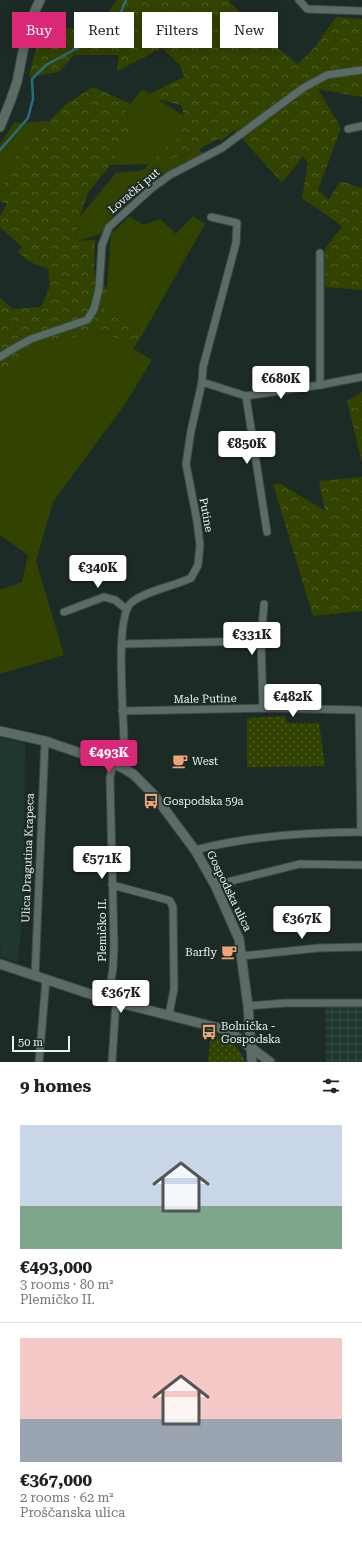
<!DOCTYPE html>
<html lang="en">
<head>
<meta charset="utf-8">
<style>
	:root { --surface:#fff; --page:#f2f2f2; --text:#202124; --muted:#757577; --line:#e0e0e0; --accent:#db2777 }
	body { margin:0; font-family:"Roboto Serif",serif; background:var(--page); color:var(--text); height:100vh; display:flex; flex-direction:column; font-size:15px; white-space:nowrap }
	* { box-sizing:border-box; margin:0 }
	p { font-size:13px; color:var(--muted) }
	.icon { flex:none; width:22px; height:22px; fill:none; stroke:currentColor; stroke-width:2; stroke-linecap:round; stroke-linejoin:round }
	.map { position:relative; height:1062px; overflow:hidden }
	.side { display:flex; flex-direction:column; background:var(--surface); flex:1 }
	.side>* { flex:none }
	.guide { position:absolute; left:12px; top:12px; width:338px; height:36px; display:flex; gap:8px }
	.scale { position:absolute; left:12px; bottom:10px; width:58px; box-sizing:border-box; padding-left:4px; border:2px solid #e9f2ef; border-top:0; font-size:11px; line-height:14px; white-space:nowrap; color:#e9f2ef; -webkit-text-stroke:3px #1d2b27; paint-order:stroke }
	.price { position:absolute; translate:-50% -34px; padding:0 9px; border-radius:4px; background:#fff; color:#222; font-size:13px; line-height:26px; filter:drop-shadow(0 1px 2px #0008) }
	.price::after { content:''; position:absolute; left:50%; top:24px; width:12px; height:9px; margin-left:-6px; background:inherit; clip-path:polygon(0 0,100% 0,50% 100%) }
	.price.on { background:var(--accent); color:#fff }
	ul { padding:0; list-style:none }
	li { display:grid; align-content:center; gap:8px; height:212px; padding:0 20px }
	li+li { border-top:1px solid var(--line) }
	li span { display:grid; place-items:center; height:124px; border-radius:0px; color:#555 }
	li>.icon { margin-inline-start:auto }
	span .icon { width:72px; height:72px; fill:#fffc; stroke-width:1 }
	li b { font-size:17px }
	h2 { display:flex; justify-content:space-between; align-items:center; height:48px; padding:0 20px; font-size:17px }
	.tag { padding:0 14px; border-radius:0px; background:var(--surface); box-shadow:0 2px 10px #0003; font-size:14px; line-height:36px }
	.tag.on { background:var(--accent); color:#fff }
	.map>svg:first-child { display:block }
</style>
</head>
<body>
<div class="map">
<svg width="362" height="1062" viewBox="0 0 362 1062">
	<defs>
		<pattern id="industrial-grid" width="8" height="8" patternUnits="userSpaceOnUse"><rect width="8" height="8" fill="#203731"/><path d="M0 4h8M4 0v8" fill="none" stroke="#364b45"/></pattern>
		<pattern id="forest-crowns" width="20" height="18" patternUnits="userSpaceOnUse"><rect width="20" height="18" fill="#324300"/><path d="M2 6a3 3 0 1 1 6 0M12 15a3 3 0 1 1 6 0" fill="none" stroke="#505f26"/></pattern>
		<pattern id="park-dots" width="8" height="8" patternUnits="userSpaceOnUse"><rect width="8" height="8" fill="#324300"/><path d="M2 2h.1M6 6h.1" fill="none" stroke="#505f26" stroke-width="1.8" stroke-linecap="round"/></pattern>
	</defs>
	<rect width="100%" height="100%" fill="#1d2b27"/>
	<!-- built -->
	<polygon fill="#203731" points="0,738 25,743 24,869 22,919 18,962 0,956 1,948 0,947"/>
	<!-- industrial -->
	<polygon fill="url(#industrial-grid)" points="325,1007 362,1007 362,1062 326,1062"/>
	<!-- grass -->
	<g fill="#324300">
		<polygon points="142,89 184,116 178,139 148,164 110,165 130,129 126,110"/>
		<polygon points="49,121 14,158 3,187 0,186 0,144 14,123"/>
		<polygon points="199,149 203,154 157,177 114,215 100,234 75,242 79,218 116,173 138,171"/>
		<polygon points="130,216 143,225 160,219 176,234 193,216 205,224 145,330 105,313 111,234"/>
		<polygon points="104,331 152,360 125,404 53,502 36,561 64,655 0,674 0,590 22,582 28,555 0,535 0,377 43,343"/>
	</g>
	<!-- forest -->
	<g fill="url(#forest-crowns)">
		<polygon points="117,0 228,0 262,35 298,64 315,47 336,17 362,19 362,97 318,89 341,128 318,190 329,200 340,181 362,188 362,290 325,287 325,249 342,226 302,198 308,163 303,156 282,183 234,130 221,141 218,139 199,149 147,168 148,164 177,139 184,116 181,105 157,99 149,94 184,77 180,65 162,48 117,71 119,55 74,55 59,72 29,77 34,55 46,24 60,28 97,29"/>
		<polygon points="93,87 131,104 126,110 130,129 110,165 88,193 79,218 75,241 95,240 94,275 107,289 105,313 145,330 133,349 104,331 43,343 0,377 0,298 13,309 41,307 50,287 48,269 28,261 18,252 22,247 0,227 0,216 7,204 0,201 0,186 3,187 14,158 65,105"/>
		<polygon points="362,392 362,463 347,401"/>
		<polygon points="362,477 362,611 313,616 273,484 281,484 325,511 319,481"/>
	</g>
	<!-- park -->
	<g fill="url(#park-dots)">
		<polygon points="285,716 286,723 319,723 325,766 247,767 247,718"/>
		<path d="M 211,1033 C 228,1038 239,1045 245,1062 L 208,1062 Z"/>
	</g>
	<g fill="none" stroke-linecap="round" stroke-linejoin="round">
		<!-- stream -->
		<polyline stroke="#2d6b7f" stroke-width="2.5" points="0,150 28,118 33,99 32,79 46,65 98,37 120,15 126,0"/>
		<defs>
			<g id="minor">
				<polyline points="299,0 307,9 362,11"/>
				<polyline points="348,129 362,126"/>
				<polyline points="0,357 11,350 31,339 87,320 94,309 99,289 102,245 109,227 152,188 170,175 222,148 303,88 327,75 362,70"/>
				<polyline points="202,382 246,396 320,385 362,377"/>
				<polyline points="320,385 320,253"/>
				<polyline points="246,396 267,532"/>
				<polyline points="64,612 104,597 115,600 126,609"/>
				<polyline points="122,644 261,641"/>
				<polyline points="263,708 261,641 264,604"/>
				<polyline points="122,711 263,708 359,710 361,832"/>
				<path d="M 121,767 C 122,761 124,755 124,749 C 125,723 113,616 132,602 C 146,591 174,586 191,578 L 198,565 L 200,545 L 197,521 L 186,464 L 191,431 L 202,382 L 203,367 L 236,243 L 237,223 L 211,217"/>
				<path d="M 195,850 C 249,836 306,832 362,832"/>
				<polyline points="112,885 168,900 170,901 173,907 174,989 169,1015"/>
				<polyline points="215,885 300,864 362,865"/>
				<polyline points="242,956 318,948 362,947"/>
				<polyline points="35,976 45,741"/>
				<polyline points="108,1000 113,968 114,946 110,779 112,764"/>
				<polyline points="248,1006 285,1003 362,1003"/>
				<polyline points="39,1062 46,979"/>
				<polyline points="112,1062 116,1002"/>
			</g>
			<g id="tertiary">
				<polyline points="0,127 10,102 17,82 28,26 40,0"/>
				<polyline points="0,731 45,741 121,767 133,774 154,795 195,850 215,885 239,939 248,1006 252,1062"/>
				<polyline points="0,964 108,1000 223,1029 233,1034 270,1062"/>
			</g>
		</defs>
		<!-- minor casing -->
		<use href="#minor" stroke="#3c4946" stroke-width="9"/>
		<!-- tertiary casing -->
		<use href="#tertiary" stroke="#3c4946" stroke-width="11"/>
		<!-- minor -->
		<use href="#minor" stroke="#5b6b66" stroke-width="7"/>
		<!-- tertiary -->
		<use href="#tertiary" stroke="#5b6b66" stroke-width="9"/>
	</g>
	<!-- icons -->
	<defs>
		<symbol id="cafe-bare" viewBox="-9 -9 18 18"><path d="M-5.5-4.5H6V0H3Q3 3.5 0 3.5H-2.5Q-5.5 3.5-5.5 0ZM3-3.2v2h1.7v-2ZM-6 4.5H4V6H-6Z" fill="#efa378" stroke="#1d2b27" stroke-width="2.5" paint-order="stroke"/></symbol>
		<symbol id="bus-bare" viewBox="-9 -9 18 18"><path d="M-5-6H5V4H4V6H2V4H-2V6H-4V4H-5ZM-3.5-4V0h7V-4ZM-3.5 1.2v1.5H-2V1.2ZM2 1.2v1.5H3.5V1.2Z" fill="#efa378" stroke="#1d2b27" stroke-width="2.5" paint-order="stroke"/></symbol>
	</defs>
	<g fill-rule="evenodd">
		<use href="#cafe-bare" x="169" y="750" width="22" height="22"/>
		<use href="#bus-bare" x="140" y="790" width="22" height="22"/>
		<use href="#cafe-bare" x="218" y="941" width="22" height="22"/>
		<use href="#bus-bare" x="198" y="1021" width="22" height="22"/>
	</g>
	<g text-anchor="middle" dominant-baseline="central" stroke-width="4" stroke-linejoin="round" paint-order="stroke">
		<!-- street labels -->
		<g font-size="11" fill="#e9f2ef" stroke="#1d2b27">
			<text transform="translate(134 191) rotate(-40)">Lovački put</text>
			<text transform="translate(206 515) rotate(80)">Putine</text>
			<text transform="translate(205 699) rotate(-1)">Male Putine</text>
			<text transform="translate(28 858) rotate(-88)">Ulica Dragutina Krapeca</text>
			<text transform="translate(229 891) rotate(64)">Gospodska ulica</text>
			<text transform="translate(102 930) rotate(-90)">Plemičko II.</text>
		</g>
		<!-- poi labels -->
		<g font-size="11" fill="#e9f2ef" stroke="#1d2b27" text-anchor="start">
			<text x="192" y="761">West</text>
			<text x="163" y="801">Gospodska 59a</text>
			<text x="217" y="952" text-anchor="end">Barfly</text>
			<text x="221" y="1026">Bolnička -<tspan x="221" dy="13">Gospodska</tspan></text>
		</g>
	</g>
</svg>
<div class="scale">50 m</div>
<b class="price" style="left:281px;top:400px">€680K</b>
<b class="price" style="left:247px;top:465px">€850K</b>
<b class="price" style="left:98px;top:589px">€340K</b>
<b class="price" style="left:252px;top:656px">€331K</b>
<b class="price" style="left:293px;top:718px">€482K</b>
<b class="price on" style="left:109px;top:774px">€493K</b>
<b class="price" style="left:102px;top:880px">€571K</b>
<b class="price" style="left:302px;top:940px">€367K</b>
<b class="price" style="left:121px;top:1014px">€367K</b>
<div class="guide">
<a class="tag on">Buy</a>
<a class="tag">Rent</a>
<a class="tag">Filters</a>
<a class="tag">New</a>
</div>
</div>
<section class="side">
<h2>9 homes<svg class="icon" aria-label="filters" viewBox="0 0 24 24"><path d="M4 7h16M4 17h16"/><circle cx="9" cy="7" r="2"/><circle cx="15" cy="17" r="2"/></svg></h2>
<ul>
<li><span style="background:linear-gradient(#c9d6e8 65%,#7fa58c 0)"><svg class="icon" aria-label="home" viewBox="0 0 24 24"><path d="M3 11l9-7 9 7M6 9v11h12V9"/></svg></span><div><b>€493,000</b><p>3 rooms · 80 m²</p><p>Plemičko II.</p></div></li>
<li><span style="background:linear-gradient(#f6c9c9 65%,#9aa5b1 0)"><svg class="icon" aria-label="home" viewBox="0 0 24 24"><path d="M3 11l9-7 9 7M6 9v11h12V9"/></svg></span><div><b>€367,000</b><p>2 rooms · 62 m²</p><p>Proščanska ulica</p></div></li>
</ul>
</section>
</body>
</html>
